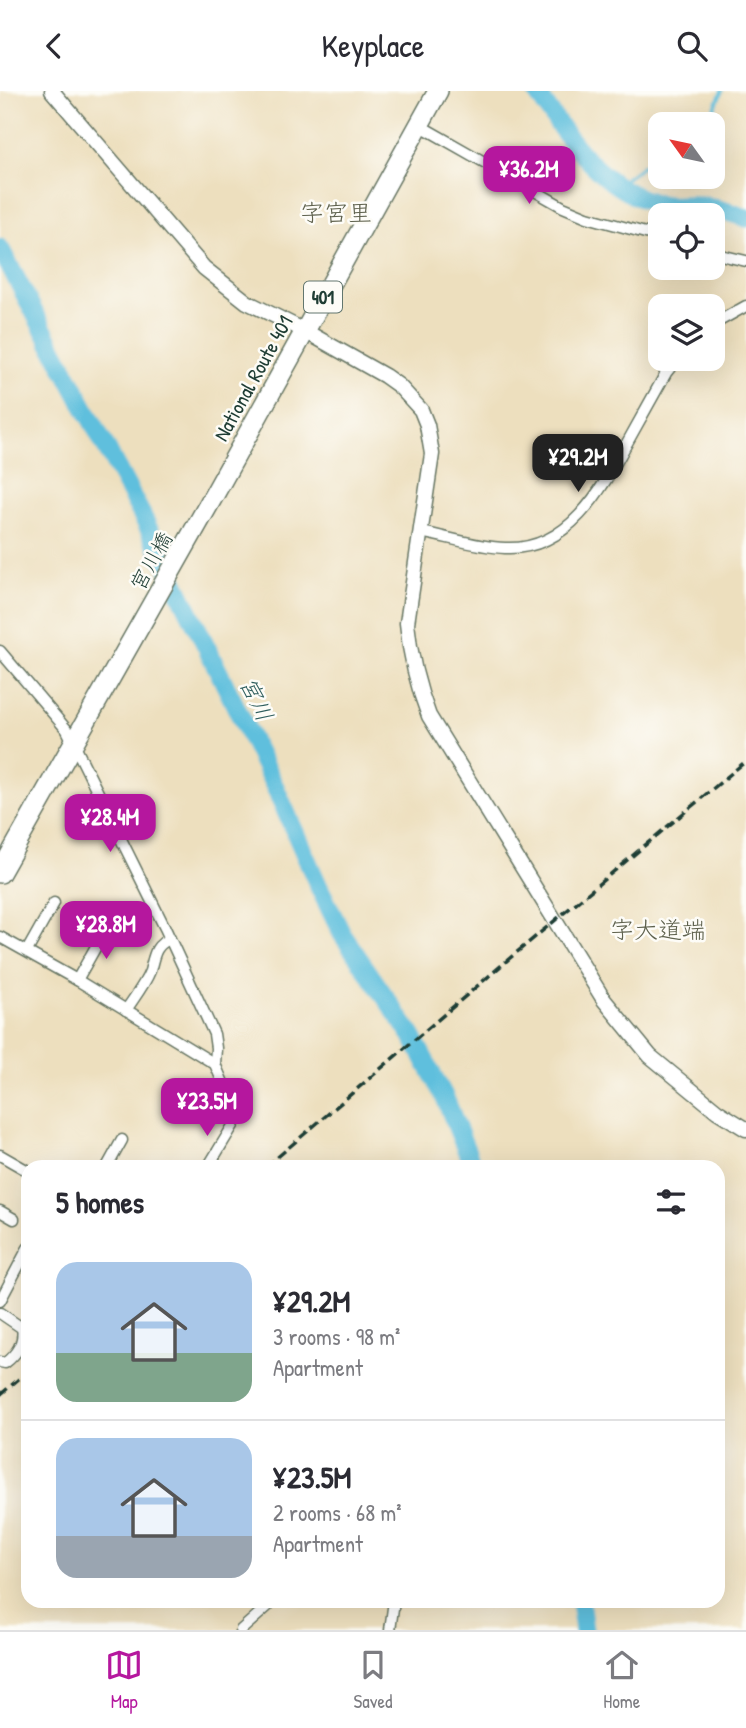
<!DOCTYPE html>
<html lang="en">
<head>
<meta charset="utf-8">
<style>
	:root { --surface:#fff; --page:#f2f2f3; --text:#2b2b33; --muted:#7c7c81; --line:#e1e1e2; --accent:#b5179e }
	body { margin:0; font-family:"Patrick Hand","Klee One",sans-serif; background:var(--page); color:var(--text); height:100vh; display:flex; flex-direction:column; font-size:26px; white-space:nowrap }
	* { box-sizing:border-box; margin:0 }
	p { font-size:23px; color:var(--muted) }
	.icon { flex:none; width:38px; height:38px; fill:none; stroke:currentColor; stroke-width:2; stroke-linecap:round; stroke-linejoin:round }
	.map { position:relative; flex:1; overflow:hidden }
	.panel { position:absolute; left:21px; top:1069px; width:704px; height:448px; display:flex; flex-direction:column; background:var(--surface); border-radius:21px; box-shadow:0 7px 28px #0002 }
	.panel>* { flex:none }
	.needle { width:46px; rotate:303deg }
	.fabs { position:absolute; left:648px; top:21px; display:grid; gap:14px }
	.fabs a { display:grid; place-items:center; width:77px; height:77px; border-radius:14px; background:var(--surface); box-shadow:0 7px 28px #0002; font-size:35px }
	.price { position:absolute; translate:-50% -60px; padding:0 16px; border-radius:14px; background:var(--accent); color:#fff; font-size:23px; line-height:46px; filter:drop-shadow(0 2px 4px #0008) }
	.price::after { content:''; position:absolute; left:50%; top:42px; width:21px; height:16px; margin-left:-10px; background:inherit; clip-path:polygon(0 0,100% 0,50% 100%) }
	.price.on { background:#222; color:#fff }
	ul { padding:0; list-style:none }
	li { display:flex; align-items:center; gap:21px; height:175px; padding:0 35px }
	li+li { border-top:2px solid var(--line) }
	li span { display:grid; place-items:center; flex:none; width:196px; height:140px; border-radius:21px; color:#555 }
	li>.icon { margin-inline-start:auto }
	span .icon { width:84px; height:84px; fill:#fffc; stroke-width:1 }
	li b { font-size:30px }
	h2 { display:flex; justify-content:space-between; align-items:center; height:84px; padding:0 35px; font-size:30px }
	header { display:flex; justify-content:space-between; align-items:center; height:91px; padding:0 35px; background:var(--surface); font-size:32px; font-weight:600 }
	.menu { display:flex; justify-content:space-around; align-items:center; height:98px; border-top:2px solid var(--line); background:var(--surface); font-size:19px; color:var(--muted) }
	.menu a { display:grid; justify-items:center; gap:4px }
	.menu .on { color:var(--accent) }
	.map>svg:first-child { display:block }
</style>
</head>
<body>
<header><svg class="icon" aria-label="back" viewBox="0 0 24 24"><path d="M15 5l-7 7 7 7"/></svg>Keyplace<svg class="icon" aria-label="search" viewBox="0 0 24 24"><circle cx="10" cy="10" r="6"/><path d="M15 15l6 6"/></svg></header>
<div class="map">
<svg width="746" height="1539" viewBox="0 0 746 1539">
	<rect width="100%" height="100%" fill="#fdfcf7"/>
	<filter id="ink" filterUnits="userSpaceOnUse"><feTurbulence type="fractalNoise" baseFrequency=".0143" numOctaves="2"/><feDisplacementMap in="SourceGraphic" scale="14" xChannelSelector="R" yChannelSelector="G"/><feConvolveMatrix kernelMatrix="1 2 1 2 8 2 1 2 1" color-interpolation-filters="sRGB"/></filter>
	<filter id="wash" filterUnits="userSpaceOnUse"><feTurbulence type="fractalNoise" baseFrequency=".00686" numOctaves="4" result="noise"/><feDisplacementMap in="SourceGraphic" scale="28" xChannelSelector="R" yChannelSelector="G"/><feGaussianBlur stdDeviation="1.57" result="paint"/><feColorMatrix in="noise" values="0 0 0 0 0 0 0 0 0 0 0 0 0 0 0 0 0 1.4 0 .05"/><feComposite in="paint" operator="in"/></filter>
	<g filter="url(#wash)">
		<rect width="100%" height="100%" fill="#eddfbe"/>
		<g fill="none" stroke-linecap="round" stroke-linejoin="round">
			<!-- stream -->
			<g stroke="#5ebfdd" stroke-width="3.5">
				<polyline points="708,33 722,0"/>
				<polyline points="617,94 644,74 660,74"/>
			</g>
			<!-- river -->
			<g stroke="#5ebfdd" stroke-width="19">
				<path d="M 536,0 C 566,46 603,102 661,113 C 674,116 686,113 699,114 C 715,116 731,122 746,127"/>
				<polyline points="0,157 142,424 276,698 319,796 342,843 412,945 445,1007 473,1076"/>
				<polyline points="580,1510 584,1539"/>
			</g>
		</g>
	</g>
	<g filter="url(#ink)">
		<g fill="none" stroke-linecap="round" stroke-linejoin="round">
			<defs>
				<g id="street">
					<polyline points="419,34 563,116 587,126 660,146"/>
					<polyline points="712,162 746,170"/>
					<polyline points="712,234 746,215"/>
					<path d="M 420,441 C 448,446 477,456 505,457 C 568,460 601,400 627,352 C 640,329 653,305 666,282 L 677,268"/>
					<polyline points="0,560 67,639 165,837 214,943 216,957 215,973"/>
					<polyline points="0,846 77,889 215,973 234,1018 234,1033 208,1076"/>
					<polyline points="27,860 54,812"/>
					<polyline points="77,889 107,836"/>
					<path d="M 126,919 C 134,907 145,893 150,880 C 154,866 154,854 170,848"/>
					<polyline points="0,1064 28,1080"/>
					<polyline points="107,1076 122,1049"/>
					<polyline points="0,1120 14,1128"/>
					<polyline points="0,1210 28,1157"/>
					<path d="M 0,1222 L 22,1237 C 25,1251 16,1264 5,1272 L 0,1271"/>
					<polyline points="241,1539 268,1515"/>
					<polyline points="390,1539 394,1510"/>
				</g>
				<path id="secondary" d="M 52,0 L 204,177 L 247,211 L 305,240 L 385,285 L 399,295 L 421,319 L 427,334 L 432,363 L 407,532 C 410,565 417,594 429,625 L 604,909 L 650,965 L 717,1020 L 746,1038"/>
				<polyline id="highway" points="0,782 214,404 438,0"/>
			</defs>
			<!-- street casing -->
			<use href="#street" stroke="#677664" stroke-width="13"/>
			<!-- secondary casing -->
			<use href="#secondary" stroke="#677664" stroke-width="17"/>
			<!-- highway casing -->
			<use href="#highway" stroke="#677664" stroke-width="22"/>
			<!-- street -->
			<use href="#street" stroke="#fff" stroke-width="10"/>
			<!-- secondary -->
			<use href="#secondary" stroke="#fff" stroke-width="14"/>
			<!-- highway -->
			<use href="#highway" stroke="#fff" stroke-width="19"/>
			<!-- rail -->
			<g stroke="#1f3d34" stroke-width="3.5" stroke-dasharray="10 5" stroke-linecap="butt">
				<polyline points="266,1076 510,867 746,670"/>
				<polyline points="0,1304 28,1280"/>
			</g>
		</g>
	</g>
	<g text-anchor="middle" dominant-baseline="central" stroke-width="5" stroke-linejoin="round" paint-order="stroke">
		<!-- shield labels -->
		<rect fill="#fdfcf7" stroke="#62766e" stroke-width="2" x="304" y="190.5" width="38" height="31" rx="5"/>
		<g font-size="19" font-weight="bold" fill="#1f3d34">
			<text x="323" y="206">401</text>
		</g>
		<!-- street labels -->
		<g font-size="21" fill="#1f3d34" stroke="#fdfcf7">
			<text transform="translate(253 287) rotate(-61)">National Route 401</text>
			<text transform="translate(151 470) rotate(-61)">宮川橋</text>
		</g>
		<!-- water labels -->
		<g font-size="23" font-style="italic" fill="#2f5e5e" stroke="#fdfcf7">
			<text transform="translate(257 608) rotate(64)">宮川</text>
		</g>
		<!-- quarter labels -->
		<g font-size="24" fill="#5f624e" stroke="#fdfcf7">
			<text x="336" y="121">字宮里</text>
			<text x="658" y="838">字大道端</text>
		</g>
	</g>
</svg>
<div class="fabs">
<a><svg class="needle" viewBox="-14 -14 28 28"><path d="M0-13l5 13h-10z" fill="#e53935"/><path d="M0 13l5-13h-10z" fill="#7c7c81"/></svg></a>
<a><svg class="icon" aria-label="locate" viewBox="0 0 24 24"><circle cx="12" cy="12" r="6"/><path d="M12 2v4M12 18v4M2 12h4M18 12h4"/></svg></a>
<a><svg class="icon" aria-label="layers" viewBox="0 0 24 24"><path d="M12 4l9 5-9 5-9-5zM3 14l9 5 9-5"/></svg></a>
</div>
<b class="price" style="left:529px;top:115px">¥36.2M</b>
<b class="price on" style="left:578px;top:403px">¥29.2M</b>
<b class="price" style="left:110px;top:763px">¥28.4M</b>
<b class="price" style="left:106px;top:870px">¥28.8M</b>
<b class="price" style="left:207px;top:1047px">¥23.5M</b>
<section class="panel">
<h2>5 homes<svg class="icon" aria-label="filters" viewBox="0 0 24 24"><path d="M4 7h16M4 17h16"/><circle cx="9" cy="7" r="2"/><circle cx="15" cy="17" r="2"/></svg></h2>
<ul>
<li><span style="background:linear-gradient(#a9c7e8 65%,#7fa58c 0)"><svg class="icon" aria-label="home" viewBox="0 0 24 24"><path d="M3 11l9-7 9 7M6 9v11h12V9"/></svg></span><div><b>¥29.2M</b><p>3 rooms · 98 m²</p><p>Apartment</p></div></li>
<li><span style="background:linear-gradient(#a9c7e8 70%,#9aa5b1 0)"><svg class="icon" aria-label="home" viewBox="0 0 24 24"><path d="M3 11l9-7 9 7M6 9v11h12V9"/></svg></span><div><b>¥23.5M</b><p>2 rooms · 68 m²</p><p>Apartment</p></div></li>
</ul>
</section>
</div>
<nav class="menu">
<a class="on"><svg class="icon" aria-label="map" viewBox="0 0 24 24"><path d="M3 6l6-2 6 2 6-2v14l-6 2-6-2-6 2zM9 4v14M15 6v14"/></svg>Map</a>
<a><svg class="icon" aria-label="saved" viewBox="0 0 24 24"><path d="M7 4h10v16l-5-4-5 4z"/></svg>Saved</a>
<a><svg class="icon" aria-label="home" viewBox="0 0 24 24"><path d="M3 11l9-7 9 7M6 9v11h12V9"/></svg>Home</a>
</nav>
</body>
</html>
